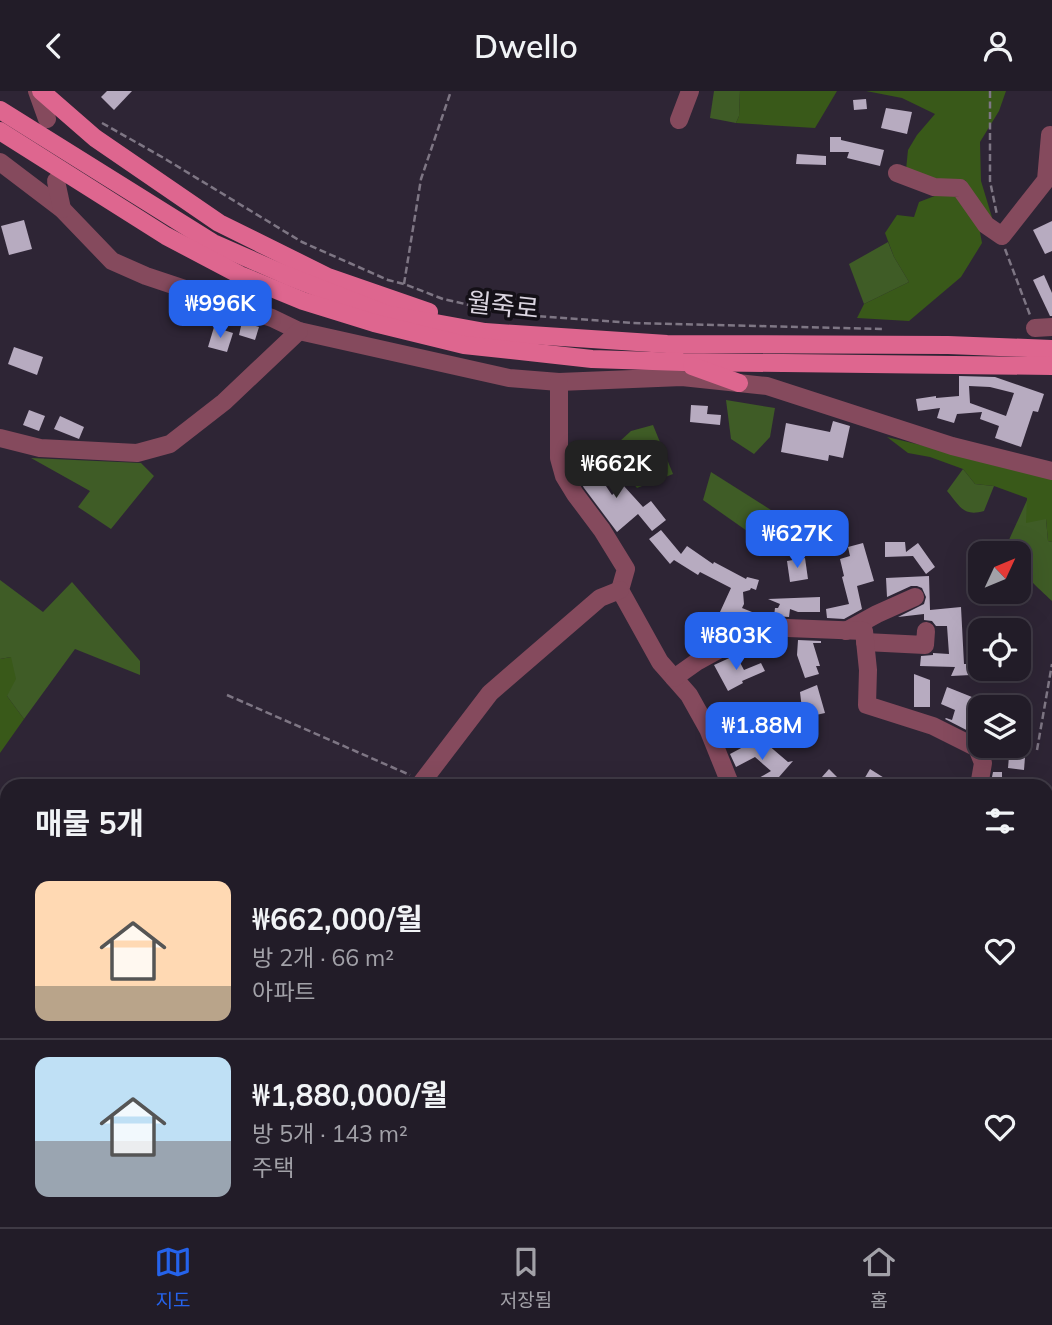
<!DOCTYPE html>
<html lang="ko">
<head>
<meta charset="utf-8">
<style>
	:root { --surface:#221c28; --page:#2e2934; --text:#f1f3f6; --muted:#a2a1a8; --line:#3f3a45; --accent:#2563eb }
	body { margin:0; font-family:Mulish,"Noto Sans KR",sans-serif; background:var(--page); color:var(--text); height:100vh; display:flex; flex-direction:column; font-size:26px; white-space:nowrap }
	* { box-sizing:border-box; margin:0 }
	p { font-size:23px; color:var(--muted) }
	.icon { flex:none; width:38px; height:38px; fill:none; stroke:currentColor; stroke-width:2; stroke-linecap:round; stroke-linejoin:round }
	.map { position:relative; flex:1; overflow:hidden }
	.side { position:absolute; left:0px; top:688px; width:1054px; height:450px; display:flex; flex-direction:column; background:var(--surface); border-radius:21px 21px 0 0; box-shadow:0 7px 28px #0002,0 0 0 2px var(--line) }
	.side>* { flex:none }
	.needle { width:46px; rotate:46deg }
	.tools { position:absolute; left:968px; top:450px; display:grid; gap:14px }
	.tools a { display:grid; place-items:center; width:63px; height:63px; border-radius:14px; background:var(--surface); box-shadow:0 7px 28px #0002,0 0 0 2px var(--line); font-size:35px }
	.price { position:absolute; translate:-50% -60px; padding:0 16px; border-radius:14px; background:var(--accent); color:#fff; font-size:23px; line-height:46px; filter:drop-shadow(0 2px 4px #0008) }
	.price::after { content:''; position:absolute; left:50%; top:42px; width:21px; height:16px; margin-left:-10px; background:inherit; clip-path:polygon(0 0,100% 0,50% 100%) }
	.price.on { background:#222; color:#fff }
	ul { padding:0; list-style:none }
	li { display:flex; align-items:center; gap:21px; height:175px; padding:0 35px }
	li+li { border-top:2px solid var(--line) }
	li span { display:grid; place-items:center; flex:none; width:196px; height:140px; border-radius:14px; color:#555 }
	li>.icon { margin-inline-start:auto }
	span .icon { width:84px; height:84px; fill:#fffc; stroke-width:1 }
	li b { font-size:30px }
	h2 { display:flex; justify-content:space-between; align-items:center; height:84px; padding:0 35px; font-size:30px }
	header { display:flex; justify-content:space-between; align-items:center; height:91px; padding:0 35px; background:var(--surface); font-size:32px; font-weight:600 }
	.menu { display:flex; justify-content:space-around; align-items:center; height:98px; border-top:2px solid var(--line); background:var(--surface); font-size:19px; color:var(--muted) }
	.menu a { display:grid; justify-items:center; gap:4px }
	.menu .on { color:var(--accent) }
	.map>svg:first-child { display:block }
</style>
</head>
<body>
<header><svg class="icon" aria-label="back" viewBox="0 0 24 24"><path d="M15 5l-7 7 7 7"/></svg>Dwello<svg class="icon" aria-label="person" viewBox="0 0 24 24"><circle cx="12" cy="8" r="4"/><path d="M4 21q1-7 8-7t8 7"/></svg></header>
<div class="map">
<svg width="1052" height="1136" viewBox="0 0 1052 1136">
	<rect width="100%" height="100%" fill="#2e2535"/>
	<!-- green -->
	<g fill="#3f5c26">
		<polygon points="714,0 740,0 739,25 736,32 710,27"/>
		<polygon points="888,151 894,166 909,191 864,213 849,173"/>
		<polygon points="726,309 775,317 770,346 754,363 731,348"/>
		<polygon points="653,334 673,383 637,397 607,362 631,340"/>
		<polygon points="31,367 141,372 154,385 111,438 78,416 90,400"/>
		<path d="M 963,378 L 975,393 L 994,395 L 984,420 C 963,426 960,415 947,400 Z"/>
		<polygon points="711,381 782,426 776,440 757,447 703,409"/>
		<path d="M 1028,407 L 1046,428 L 1048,450 L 1052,451 L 1052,510 C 1038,496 1019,483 1018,462 L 1014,462 L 1008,451 Z"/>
		<polygon points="0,489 43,521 72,491 140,570 140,584 75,558 24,628 7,605 11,566 0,568"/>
		<polygon points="649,1131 716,1131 718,1136 645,1136"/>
	</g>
	<!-- forest -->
	<g fill="#395919">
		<polygon points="740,0 837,0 815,37 736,32 739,25"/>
		<polygon points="866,0 1006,0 999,20 980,51 981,90 994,133 979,113 965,89 947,91 906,79 908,59 917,44 935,23 902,7"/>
		<polygon points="945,101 961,108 979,136 982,152 961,186 909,230 857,227 864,213 909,191 894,166 885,142 897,124 914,126 919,111"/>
		<polygon points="887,346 1052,385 1052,451 1048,450 1046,428 1026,432 1027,407 994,395 975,393 963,378 930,366 908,362"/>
		<polygon points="11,566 16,588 7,605 24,628 0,662 0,568"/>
		<polygon points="1052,958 1052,1030 1047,1036 1047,959"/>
		<polygon points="1047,1066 1052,1074 1052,1136 1003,1136 1005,1131 1046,1130"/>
		<polygon points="548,1131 548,1130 649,1131 645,1136 550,1136"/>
	</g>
	<!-- building -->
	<g fill="#b7abc0" fill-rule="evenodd">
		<polygon points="107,0 132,0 114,19 101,6"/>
		<polygon points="866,8 867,18 854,19 853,9"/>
		<polygon points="886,17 912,21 907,43 881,37"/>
		<polygon points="830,46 841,46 841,49 884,59 880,75 847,67 849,61 830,61"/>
		<polygon points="797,63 826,65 826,74 796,73"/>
		<polygon points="24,129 32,158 9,164 1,135"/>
		<polygon points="1052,130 1052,160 1045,163 1033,139"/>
		<polygon points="1044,184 1052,202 1052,225 1050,225 1033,189"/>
		<polygon points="242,231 259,236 255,249 239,244"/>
		<polygon points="214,236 233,242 227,261 208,256"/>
		<polygon points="14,256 43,266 37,284 8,273"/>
		<path d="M 959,285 L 995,286 L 1044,303 L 1038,321 L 1033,320 L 1021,356 L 995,347 L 999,335 L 980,328 L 982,321 L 957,323 L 954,332 L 937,327 L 940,317 L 918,320 L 916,308 L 936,305 L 936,307 L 959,305 ZM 969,295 L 990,296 L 1014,302 L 1006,325 L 970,312 Z"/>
		<polygon points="691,314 708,315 707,323 721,324 720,334 690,331"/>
		<polygon points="29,319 45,325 39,340 23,334"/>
		<polygon points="60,325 84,336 79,348 54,338"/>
		<polygon points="833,330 850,335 843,367 829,364 828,370 781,361 786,332 830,341"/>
		<polygon points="587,367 612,404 623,394 643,416 651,410 666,429 652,440 638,423 617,441 584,397 574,380 573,376"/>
		<polygon points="661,439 681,463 687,455 713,473 714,471 746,488 747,486 759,489 756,499 751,497 750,499 743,501 744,513 742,517 752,521 748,530 745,531 720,521 731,497 700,481 698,484 674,469 670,473 649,448"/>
		<polygon points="885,451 905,451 906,461 918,452 935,476 926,483 913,465 885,466"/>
		<polygon points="863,452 874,490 857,495 862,518 844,528 827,527 826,518 849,513 842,486 844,485 840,468 850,465 848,456"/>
		<polygon points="805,467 808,488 790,491 787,470"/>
		<polygon points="929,485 930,519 961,516 964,573 971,573 971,584 951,585 955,576 920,575 921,565 933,564 933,562 949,563 947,535 936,535 932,530 924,529 924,523 898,526 924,513 926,506 922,497 917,495 911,495 887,506 886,487"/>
		<polygon points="820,506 820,521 798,521 790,518 789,526 774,525 775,517 778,517 780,513 768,508"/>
		<polygon points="798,549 821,550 821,552 813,552 820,575 816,575 819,583 805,587 797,564"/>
		<polygon points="736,564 744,579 761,572 765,580 742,590 743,592 728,600 714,574"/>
		<polygon points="914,583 930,589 930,616 914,616"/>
		<polygon points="817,594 825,622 807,626 760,642 748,625 756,619 761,626 777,620 779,626 802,618 800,601"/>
		<polygon points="947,596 977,608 967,634 980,639 980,646 945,628 946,627 952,629 955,619 941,613"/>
		<polygon points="760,647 788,671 793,670 779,686 781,691 774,695 745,695 771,680 755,666 736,676 730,663"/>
		<polygon points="1009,665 1025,666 1024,679 1008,677"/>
		<polygon points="829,678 846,695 814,695"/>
		<polygon points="870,678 897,695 860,695"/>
		<polygon points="993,681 1002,681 1002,691 991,691"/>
	</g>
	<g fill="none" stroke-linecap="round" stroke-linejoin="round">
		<!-- path -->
		<g stroke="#7e7684" stroke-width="2.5" stroke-dasharray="7 3.5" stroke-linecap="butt">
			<polyline points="990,0 990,90 997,124"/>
			<polyline points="102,32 162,66 302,151 388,189 404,193 443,208 509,223 632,232 882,238"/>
			<polyline points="1005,158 1030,224"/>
			<polyline points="404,193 421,88 451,0"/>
			<polyline points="227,604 410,684"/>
			<polyline points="1037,659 1052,573"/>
			<polyline points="0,727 7,731"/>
		</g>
		<!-- minor -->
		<g stroke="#854a5d" stroke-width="18">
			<polyline points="37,0 47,28"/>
			<polyline points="679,29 690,0"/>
			<polyline points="0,71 62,118 112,170 146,185 272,227 299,240 509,287 559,291 682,286 767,295 952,355 1052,380"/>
			<polyline points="897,82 934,96 960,97 986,134 1002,145 1046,89 1050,44"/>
			<polyline points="56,90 62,118"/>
			<polyline points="1035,237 1052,236"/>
			<polyline points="559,291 559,367 564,385 575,403 602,439 626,478 620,499 660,571 689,604 708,638 731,695"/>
			<polyline points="0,347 40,357 137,362 170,353 224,311 299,240"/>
			<polyline points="846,540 877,523 915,506"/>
			<polyline points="865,551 925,554 926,540"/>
			<polyline points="674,587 698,570 760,536 864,540 868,579 867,614 933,635 977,657 983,672 979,695"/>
			<polyline points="419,695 490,602 600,507 620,499"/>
			<polyline points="1046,862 1052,863"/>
			<polyline points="1046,940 1052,925"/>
			<polyline points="229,1130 235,1136"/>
			<polyline points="993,1136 994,1130"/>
		</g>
		<!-- major -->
		<g stroke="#de668f" stroke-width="18">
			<polyline points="41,0 95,47 219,132 328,186 429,221"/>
			<polyline points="0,19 213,152 288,185 386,223 485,241 667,253 948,254 1052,258"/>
			<polyline points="0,40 166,145 240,184 303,210 374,232 464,254 592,268 683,271 1052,275"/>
			<polyline points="692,275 739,292"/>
		</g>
	</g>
	<g text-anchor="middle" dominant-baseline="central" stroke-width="7" stroke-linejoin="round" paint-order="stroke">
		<!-- street labels -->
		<g font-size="26" fill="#dbd5e0" stroke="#141017">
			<text transform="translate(503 214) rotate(6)">월죽로</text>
		</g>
	</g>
</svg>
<div class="tools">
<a><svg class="needle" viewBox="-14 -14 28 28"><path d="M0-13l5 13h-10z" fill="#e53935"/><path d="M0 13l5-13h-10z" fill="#a2a1a8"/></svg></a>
<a><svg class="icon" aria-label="locate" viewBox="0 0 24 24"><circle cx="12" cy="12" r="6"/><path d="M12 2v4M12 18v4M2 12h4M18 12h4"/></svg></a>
<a><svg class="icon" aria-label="layers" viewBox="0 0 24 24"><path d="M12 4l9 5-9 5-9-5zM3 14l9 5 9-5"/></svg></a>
</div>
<b class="price" style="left:220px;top:249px">₩996K</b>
<b class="price on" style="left:616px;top:409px">₩662K</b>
<b class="price" style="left:797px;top:479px">₩627K</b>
<b class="price" style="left:736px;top:581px">₩803K</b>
<b class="price" style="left:762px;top:671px">₩1.88M</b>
<section class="side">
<h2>매물 5개<svg class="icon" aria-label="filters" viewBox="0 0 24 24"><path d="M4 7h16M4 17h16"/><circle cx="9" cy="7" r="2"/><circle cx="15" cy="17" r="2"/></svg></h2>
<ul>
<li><span style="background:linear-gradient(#ffd9b3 75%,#b9a48a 0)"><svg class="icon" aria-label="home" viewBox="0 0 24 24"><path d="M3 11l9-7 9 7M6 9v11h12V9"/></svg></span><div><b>₩662,000/월</b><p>방 2개 · 66 m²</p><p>아파트</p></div><svg class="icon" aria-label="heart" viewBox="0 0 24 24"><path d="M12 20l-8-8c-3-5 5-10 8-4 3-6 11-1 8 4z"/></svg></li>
<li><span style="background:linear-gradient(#bfe0f5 60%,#9aa5b1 0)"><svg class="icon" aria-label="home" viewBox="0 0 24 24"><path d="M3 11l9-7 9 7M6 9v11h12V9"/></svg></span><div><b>₩1,880,000/월</b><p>방 5개 · 143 m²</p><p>주택</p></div><svg class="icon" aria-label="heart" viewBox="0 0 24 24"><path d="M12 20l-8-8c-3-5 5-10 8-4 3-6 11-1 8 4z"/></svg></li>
</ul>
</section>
</div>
<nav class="menu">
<a class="on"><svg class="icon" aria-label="map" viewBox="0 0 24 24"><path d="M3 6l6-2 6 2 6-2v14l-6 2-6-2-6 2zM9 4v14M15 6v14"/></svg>지도</a>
<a><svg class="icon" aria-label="saved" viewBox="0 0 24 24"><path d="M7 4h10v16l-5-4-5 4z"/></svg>저장됨</a>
<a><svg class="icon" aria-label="home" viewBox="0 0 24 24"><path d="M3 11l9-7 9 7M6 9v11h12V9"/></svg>홈</a>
</nav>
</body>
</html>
